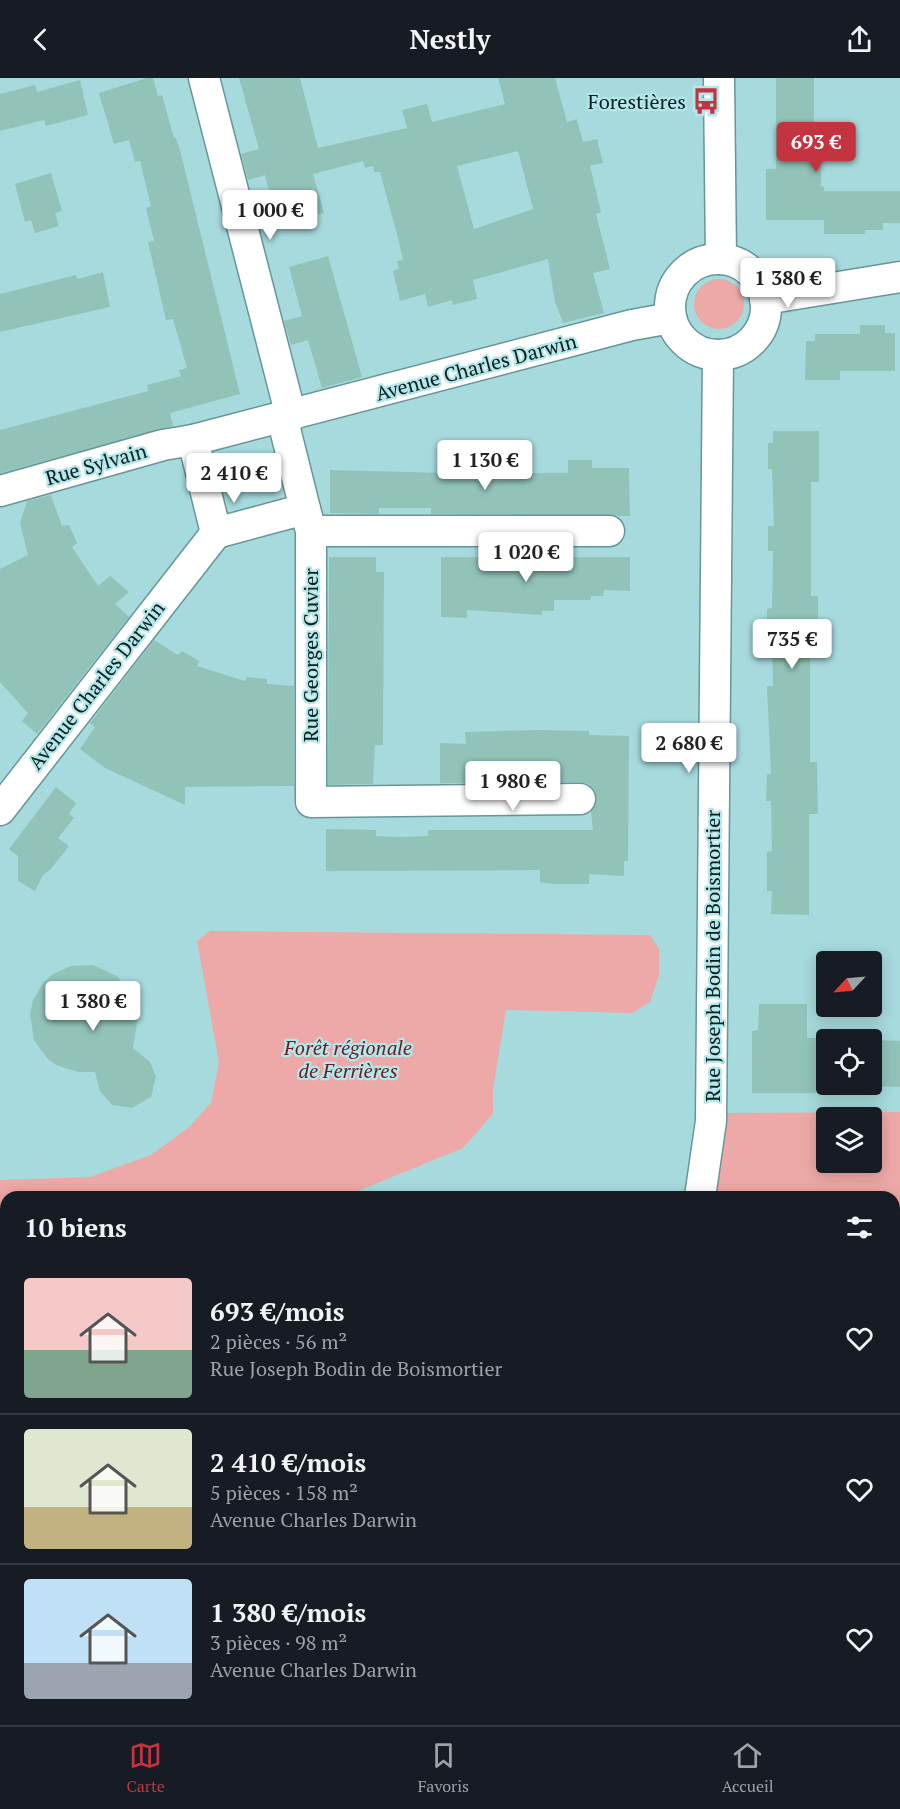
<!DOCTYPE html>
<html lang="fr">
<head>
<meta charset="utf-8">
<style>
	:root { --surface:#171b24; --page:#20242c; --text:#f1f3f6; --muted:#9ea1a6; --line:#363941; --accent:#c33340 }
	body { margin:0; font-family:"PT Serif",serif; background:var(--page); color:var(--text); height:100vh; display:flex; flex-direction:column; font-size:22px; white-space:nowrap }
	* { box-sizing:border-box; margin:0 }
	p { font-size:20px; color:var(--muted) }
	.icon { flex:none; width:33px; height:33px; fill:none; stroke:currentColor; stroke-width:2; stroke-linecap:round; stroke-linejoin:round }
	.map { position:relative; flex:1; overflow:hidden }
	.side { position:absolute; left:0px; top:1113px; width:900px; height:534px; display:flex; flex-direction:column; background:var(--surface); border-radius:18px 18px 0 0; box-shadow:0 3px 15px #0003 }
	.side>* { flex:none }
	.needle { width:39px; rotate:244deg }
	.controls { position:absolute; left:816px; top:873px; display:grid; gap:12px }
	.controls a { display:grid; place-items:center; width:66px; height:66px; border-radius:6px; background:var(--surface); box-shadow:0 3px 15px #0003; font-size:30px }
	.price { position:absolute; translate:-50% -51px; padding:0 14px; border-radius:6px; background:#fff; color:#222; font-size:20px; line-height:39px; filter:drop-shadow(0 2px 3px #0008) }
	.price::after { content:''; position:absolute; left:50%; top:36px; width:18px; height:14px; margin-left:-9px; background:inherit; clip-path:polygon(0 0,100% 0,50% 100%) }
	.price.active { background:var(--accent); color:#fff }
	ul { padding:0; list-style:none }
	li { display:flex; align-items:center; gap:18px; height:150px; padding:0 24px }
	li+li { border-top:2px solid var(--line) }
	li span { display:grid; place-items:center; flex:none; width:168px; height:120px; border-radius:6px; color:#555 }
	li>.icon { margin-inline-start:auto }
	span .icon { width:72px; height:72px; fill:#fffc; stroke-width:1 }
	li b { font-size:26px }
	h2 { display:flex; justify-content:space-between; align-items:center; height:72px; padding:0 24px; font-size:26px }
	header { display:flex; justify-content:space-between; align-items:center; height:78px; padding:0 24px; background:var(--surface); font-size:27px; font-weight:800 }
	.tab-bar { display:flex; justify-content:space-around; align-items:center; height:84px; border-top:2px solid var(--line); background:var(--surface); font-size:16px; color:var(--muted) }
	.tab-bar a { display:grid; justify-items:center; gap:3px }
	.tab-bar .active { color:var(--accent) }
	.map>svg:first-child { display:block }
</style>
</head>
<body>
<header><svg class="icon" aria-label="back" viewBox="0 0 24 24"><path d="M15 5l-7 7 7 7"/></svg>Nestly<svg class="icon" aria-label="share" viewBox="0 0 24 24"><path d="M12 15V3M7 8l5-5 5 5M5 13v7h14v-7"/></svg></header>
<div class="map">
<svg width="900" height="1647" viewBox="0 0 900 1647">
	<rect width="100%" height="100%" fill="#a7dadd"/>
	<!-- green -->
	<g fill="#eda9a7" fill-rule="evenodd">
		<circle cx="719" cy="226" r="25"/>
		<polygon points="210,853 650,857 659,871 659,897 650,924 632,935 506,932 493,1011 493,1036 463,1070 343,1119 6,1119 6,1255 0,1257 0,1102 90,1099 151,1077 189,1049 211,1025 219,984 197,863"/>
		<path d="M 900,1034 L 900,1529 L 894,1529 L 894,1119 L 715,1119 L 727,1035 ZM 826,1040 L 872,1040 L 872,1084 L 826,1084 Z"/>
		<polygon points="296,1641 423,1641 409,1647 286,1647"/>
	</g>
	<!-- building -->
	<g fill="#92c3b9" fill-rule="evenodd">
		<polygon points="147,0 153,0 158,18 162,17 174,60 176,60 180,72 240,316 170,335 173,348 0,395 0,352 148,313 147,307 181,298 179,292 187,290 173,241 166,242 148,164 154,163 146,130 151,128 140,83 135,84 129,62 114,66 99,15"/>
		<path d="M 239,0 L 300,0 L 318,70 L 407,50 L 402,32 L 427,26 L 432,44 L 505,26 L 498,0 L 555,0 L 567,44 L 577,41 L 583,64 L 597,61 L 603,85 L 590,88 L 601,134 L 596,136 L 610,191 L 593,195 L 604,235 L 563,245 L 555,224 L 548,181 L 473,202 L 477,221 L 453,227 L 452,222 L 428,229 L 425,216 L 400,223 L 393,193 L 399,191 L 397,183 L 403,182 L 398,160 L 380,94 L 374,94 L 373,88 L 365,90 L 363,83 L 313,96 L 324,135 L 278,147 L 265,97 L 248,102 L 241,76 L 259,71 ZM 518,73 L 533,131 L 474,151 L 457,88 Z"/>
		<polygon points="776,0 814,0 814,70 821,70 821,108 824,109 824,113 900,113 900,145 883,145 883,152 865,152 865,156 824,156 824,142 766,142 766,91 776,91"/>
		<polygon points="80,2 88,37 46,48 44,42 0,53 0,16 35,7 37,14"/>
		<polygon points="51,95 62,133 55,135 59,148 35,155 31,142 25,144 15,106"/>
		<polygon points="328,178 362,299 322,310 308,262 291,267 284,243 302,238 289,189"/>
		<polygon points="103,194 110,229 0,254 0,216 76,197 78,201"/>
		<polygon points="860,247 885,247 885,255 895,255 895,293 840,293 840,302 805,302 806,263 815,263 815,256 860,256"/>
		<polygon points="773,353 819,353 819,404 811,404 811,518 818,518 818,570 810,570 810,684 817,684 818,736 809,736 809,837 771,836 772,813 767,813 767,774 772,773 771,723 766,723 767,696 771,696 767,608 773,608 772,557 767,557 767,531 772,530 773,473 768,473 768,448 774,448 772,391 768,391 768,365 773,365"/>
		<polygon points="448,382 481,383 480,395 568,395 568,382 592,382 592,390 629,390 630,438 431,436 431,430 379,430 379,436 330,435 330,392 448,395"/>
		<polygon points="51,417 62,448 69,447 77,465 72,469 98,508 110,498 129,514 115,526 129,539 37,656 22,643 28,635 0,604 0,491 28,477 20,445 27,423"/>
		<polygon points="329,479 376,479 376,494 384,494 383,667 375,667 373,706 328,707"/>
		<polygon points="441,479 630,479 630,513 604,512 603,518 591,518 591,522 554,522 554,533 542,533 542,537 467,532 467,540 441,539"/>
		<polygon points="154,562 178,577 182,573 199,583 197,588 245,603 247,599 267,601 267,606 294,608 294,708 185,709 185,727 105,690 80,671 95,649 90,645"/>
		<polygon points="540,652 589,653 589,657 629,658 628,783 624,783 624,798 589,796 589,806 552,806 540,804 540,792 326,793 326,751 376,752 376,758 401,759 428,758 428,752 593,752 591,733 597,720 589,706 580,704 440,705 440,665 466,666 465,654"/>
		<polygon points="56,709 76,725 69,736 74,740 58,760 69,768 50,792 43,797 35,813 18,803 18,778 9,771"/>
		<polygon points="93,887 117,898 133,919 138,937 133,970 150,984 156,999 151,1019 132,1030 112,1027 100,1013 95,994 78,994 56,987 47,980 34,962 30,936 33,922 43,905 53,896 71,888"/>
		<polygon points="759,926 807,926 807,960 826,960 826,1008 820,1008 820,1015 752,1015 752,953 758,952"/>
		<polygon points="872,962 900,963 900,1009 872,1008"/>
	</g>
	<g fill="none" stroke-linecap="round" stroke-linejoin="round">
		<defs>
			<g id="minor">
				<polyline points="204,0 291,338"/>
				<polyline points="719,0 721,181"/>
				<circle cx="718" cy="229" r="48"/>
				<polyline points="765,221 900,199"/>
				<polyline points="282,339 305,431 216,455 193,362 632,247 671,240"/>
				<polyline points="0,413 163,367 193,362"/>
				<polyline points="305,431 311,453 311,724 580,721"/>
				<polyline points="311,453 609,453"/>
				<polyline points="0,732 216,455"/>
				<polyline points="700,1119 711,1043 718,277"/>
				<polyline points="0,1461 6,1459"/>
				<polyline points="243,1647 258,1641"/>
				<polyline points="449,1647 464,1641"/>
				<polyline points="704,1647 704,1641"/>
			</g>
		</defs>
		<!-- minor casing -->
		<use href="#minor" stroke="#659699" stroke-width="33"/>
		<!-- minor -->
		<use href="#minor" stroke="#fff" stroke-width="30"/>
	</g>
	<!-- icons -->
	<defs>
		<symbol id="bus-bare" viewBox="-9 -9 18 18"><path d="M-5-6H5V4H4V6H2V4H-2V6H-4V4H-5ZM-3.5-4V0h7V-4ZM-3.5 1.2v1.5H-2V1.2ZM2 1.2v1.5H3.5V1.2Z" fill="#c33340" stroke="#b3e7ea" stroke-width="2.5" paint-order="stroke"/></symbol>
	</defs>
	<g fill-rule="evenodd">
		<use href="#bus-bare" x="687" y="4" width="38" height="38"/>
	</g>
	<g text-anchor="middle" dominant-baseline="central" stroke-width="4.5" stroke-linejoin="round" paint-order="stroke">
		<!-- poi labels -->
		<g font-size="20" fill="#081d1e" stroke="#b3e7ea" text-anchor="end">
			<text x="686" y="23">Forestières</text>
		</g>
		<!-- street labels -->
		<g font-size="20" fill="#081d1e" stroke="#b3e7ea">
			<text transform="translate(476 289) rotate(-15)">Avenue Charles Darwin</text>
			<text transform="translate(96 386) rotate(-16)">Rue Sylvain</text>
			<text transform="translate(310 577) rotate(-90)">Rue Georges Cuvier</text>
			<text transform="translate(96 607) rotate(-52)">Avenue Charles Darwin</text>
			<text transform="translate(712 878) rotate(-90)">Rue Joseph Bodin de Boismortier</text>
		</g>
		<!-- park labels -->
		<g font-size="20" font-style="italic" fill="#6d1b21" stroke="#b3e7ea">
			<text x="348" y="969">Forêt régionale<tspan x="348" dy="23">de Ferrières</tspan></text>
		</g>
	</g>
</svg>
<div class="controls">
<a><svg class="needle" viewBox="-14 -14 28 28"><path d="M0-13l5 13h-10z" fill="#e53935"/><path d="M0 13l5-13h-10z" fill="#9ea1a6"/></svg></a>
<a><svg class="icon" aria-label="locate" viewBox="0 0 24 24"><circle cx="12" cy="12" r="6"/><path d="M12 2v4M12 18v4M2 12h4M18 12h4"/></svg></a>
<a><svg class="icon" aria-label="layers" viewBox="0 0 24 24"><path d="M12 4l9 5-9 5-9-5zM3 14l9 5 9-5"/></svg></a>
</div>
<b class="price active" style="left:816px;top:95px">693 €</b>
<b class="price" style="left:270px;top:163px">1 000 €</b>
<b class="price" style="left:788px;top:231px">1 380 €</b>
<b class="price" style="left:485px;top:413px">1 130 €</b>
<b class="price" style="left:234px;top:426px">2 410 €</b>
<b class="price" style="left:526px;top:505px">1 020 €</b>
<b class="price" style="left:792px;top:592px">735 €</b>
<b class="price" style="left:689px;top:696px">2 680 €</b>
<b class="price" style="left:513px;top:734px">1 980 €</b>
<b class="price" style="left:93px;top:954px">1 380 €</b>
<section class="side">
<h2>10 biens<svg class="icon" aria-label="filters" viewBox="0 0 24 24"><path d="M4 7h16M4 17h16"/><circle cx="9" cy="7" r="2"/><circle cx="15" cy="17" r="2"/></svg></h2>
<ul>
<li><span style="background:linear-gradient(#f6c9c9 60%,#7fa58c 0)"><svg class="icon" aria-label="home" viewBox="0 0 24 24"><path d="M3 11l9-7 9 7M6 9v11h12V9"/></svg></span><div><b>693 €/mois</b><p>2 pièces · 56 m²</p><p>Rue Joseph Bodin de Boismortier</p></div><svg class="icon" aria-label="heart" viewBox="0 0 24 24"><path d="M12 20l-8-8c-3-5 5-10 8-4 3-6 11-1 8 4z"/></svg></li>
<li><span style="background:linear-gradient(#dfe7d0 65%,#c2b280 0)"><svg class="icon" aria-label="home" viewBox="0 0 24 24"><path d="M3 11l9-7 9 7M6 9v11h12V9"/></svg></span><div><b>2 410 €/mois</b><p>5 pièces · 158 m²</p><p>Avenue Charles Darwin</p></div><svg class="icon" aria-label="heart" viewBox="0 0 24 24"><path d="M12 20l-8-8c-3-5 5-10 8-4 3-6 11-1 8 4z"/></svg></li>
<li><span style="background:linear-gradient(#bfe0f5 70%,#9aa5b1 0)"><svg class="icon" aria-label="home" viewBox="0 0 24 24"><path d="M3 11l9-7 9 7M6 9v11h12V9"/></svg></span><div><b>1 380 €/mois</b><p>3 pièces · 98 m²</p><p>Avenue Charles Darwin</p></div><svg class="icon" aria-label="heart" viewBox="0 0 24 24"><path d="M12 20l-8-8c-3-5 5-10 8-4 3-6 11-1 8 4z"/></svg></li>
</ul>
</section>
</div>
<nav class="tab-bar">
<a class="active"><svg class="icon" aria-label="map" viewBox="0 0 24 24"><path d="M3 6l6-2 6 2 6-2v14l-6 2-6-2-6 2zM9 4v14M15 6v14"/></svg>Carte</a>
<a><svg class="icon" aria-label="saved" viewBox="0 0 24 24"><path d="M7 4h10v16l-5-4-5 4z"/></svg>Favoris</a>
<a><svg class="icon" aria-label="home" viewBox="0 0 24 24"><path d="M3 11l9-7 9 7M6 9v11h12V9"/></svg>Accueil</a>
</nav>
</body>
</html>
